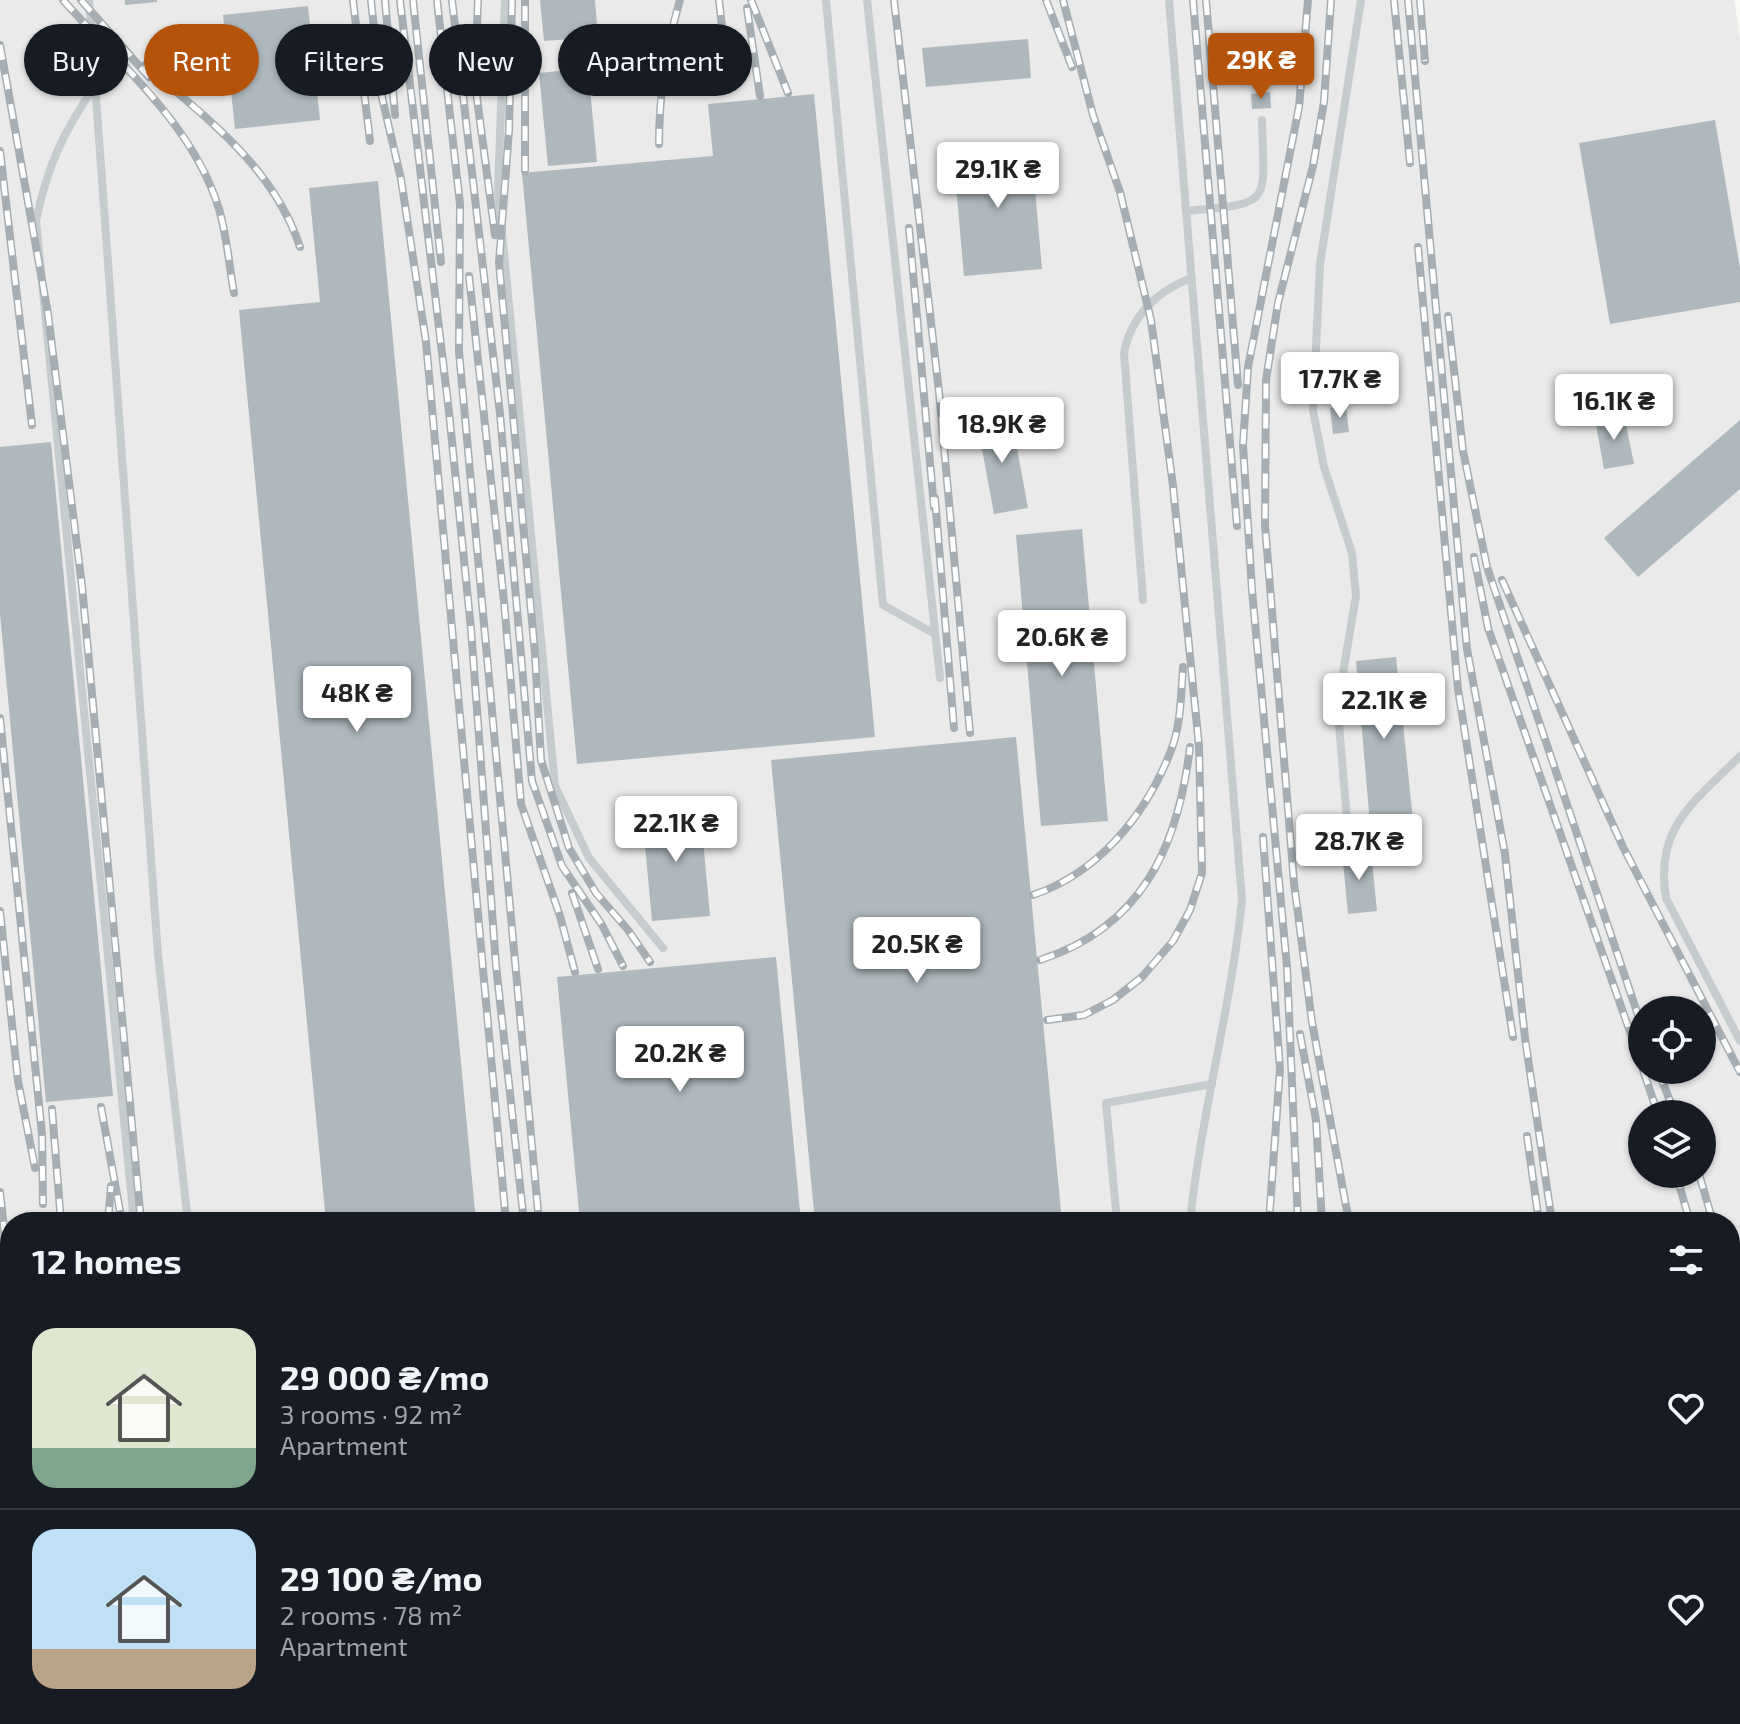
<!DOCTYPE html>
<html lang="en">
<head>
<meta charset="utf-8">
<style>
	:root { --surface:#171b24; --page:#20242c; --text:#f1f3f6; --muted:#9ea1a6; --line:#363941; --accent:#b45309 }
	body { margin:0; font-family:"Exo 2",sans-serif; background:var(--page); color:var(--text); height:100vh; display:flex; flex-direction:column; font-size:30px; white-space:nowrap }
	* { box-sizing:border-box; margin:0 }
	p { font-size:26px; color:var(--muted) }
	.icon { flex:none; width:44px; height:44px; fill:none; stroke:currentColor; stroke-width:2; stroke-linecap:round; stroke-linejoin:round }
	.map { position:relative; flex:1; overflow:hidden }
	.sheet { position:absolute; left:0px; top:1212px; width:1740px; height:512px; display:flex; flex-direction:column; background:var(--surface); border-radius:32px 32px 0 0; box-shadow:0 2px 6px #0004 }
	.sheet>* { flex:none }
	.banner { position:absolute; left:24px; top:24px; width:800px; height:72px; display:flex; gap:16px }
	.buttons { position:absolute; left:1628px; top:996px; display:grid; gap:16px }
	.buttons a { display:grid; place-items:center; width:88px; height:88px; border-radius:50%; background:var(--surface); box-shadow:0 2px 6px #0004; font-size:40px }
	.price { position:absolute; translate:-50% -68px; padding:0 18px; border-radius:8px; background:#fff; color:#222; font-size:26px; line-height:52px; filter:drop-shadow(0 2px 4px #0008) }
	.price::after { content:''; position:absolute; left:50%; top:48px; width:24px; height:18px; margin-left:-12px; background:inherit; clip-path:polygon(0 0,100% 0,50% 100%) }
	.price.active { background:var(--accent); color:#fff }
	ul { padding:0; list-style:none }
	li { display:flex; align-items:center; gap:24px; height:200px; padding:0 32px }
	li+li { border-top:2px solid var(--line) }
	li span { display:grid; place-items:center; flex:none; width:224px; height:160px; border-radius:24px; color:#555 }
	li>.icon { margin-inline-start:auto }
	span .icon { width:96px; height:96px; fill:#fffc; stroke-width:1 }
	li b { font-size:34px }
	h2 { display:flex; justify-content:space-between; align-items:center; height:96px; padding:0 32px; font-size:34px }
	.chip { padding:0 28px; border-radius:36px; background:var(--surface); box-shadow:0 2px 6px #0004; font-size:28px; line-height:72px }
	.chip.active { background:var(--accent); color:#fff }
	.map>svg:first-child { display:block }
</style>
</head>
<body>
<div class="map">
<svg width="1740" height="1724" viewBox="0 0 1740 1724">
	<rect width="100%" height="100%" fill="#f9f9f6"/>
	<!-- built -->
	<path fill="#e9eae9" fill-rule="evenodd" d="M 0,0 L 1734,0 L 1740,39 L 1740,1724 L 0,1724 ZM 1642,1010 L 1702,1010 L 1702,1070 L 1642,1070 ZM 1642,1114 L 1702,1114 L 1702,1174 L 1642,1174 ZM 10,1222 L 1730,1222 L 1730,1714 L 10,1714 Z"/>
	<!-- building -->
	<g fill="#aeb8bd">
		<polygon points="125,0 157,0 157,2 125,5"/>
		<polygon points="540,0 595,0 598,37 544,41"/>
		<polygon points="308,6 320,120 235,129 223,15"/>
		<polygon points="1028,39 1031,78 926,87 922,48"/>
		<polygon points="588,68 597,162 548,166 539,73"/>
		<polygon points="1270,92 1271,108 1252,109 1251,94"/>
		<polygon points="814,94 875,737 577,764 522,173 713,156 708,104"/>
		<polygon points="1715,120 1740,268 1740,302 1610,324 1579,143"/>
		<polygon points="1031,144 1042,269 964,276 953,151"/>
		<polygon points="378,181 476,1222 326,1222 239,310 320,302 309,188"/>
		<polygon points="1346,406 1349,432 1333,434 1330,408"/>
		<polygon points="1624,415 1634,464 1604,469 1595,420"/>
		<polygon points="1011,416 1028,508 994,514 977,422"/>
		<polygon points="1740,420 1740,489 1638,577 1604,538"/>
		<polygon points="51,442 113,1096 46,1102 0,614 0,447"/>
		<polygon points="1082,529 1108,821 1041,826 1016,535"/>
		<polygon points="1396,657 1413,820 1370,824 1356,661"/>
		<polygon points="1016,737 1062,1222 815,1222 771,760"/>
		<polygon points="700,808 710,916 652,921 642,813"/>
		<polygon points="1371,850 1377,911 1348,914 1342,852"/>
		<polygon points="776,957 801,1222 580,1222 557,977"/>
		<polygon points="383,1714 464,1714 465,1724 384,1724"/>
		<polygon points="822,1714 879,1714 880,1724 823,1724"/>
		<polygon points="1688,1714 1688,1724 1653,1724 1652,1717"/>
	</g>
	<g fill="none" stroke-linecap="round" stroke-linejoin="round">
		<!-- path -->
		<g stroke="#bfc2c4" stroke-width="3" stroke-dasharray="4 4" stroke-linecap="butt">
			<polyline points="1730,1514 1740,1513"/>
			<polyline points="1504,1714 1505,1724"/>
			<polyline points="1621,1714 1621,1724"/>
		</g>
		<!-- lane -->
		<g stroke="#c6cbce" stroke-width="8">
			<polyline points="89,0 158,955 188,1222"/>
			<polyline points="505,0 498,190 555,786 589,858 663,948"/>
			<polyline points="826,0 883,605 935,634"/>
			<polyline points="867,0 940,678"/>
			<path d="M 1169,0 L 1242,900 C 1231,1008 1201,1114 1190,1222"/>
			<path d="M 95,86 C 63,132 48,165 36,220 L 134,1222"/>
			<path d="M 1186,211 C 1274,203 1264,206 1262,120"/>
			<path d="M 1143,600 L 1124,353 C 1131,316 1157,291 1191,278"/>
			<path d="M 1740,756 C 1694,802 1654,828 1666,898 L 1740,1041"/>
			<polyline points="1347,820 1339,724 1343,673 1356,596 1352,553 1324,467 1313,410 1320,264 1361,0"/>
			<polyline points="1117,1222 1106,1103 1212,1084"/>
			<polyline points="181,1714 182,1724"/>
			<polyline points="243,1714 245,1724"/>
			<polyline points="595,1714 596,1724"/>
			<polyline points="811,1714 812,1724"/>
			<polyline points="912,1714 913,1724"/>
			<polyline points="1223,1714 1224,1724"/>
			<polyline points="1695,1714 1695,1724"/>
			<polyline points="921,1724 929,1714"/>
		</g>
		<defs>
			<g id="rail">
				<path d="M 63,0 C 119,63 194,126 219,209 C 227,236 229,265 234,293"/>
				<polyline points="81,0 149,77"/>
				<polyline points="353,0 370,141"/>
				<polyline points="371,0 381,93 401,179 426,342 506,1222"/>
				<polyline points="385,0 395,115"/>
				<polyline points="400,0 449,412 471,629 496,965 524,1222"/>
				<polyline points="413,0 441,262"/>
				<polyline points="437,0 460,204 459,352 539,1222"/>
				<polyline points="452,0 500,414 532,781 562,866 602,925 623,966"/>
				<polyline points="478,0 475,83 495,235"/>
				<polyline points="512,0 509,130 499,263 535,654 541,760 569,848 596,893 628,930 650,962"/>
				<polyline points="719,0 729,89"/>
				<polyline points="751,0 788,93"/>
				<polyline points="894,0 939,392 970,733"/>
				<polyline points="1046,0 1072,67"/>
				<polyline points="1193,0 1237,526"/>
				<polyline points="1206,0 1238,385"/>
				<polyline points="1331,0 1324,102 1313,166 1278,303 1266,380 1265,525 1294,883 1312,1022 1349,1222"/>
				<polyline points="1394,0 1410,163"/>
				<polyline points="1408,0 1467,649 1505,854 1525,1038 1552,1222"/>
				<polyline points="1420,0 1425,61"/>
				<polyline points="747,8 760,96"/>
				<polyline points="0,45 48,314 82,586 141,1222"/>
				<path d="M 145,65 C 207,119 273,166 300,247"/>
				<path d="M 659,144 C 659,94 666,48 680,0"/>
				<polyline points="0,151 32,425"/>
				<polyline points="525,171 525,0"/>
				<polyline points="909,228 934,507"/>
				<polyline points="1418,247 1458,689 1513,1037"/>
				<polyline points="469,276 504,601 521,804 560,916 575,972"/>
				<polyline points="1448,316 1463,451 1487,567 1642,1027"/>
				<polyline points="935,498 954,728"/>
				<polyline points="1474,557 1488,628 1642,1066"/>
				<polyline points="1502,580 1623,847 1740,1072"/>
				<polyline points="0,718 42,1134 43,1204"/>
				<polyline points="1263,837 1280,1069 1269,1222"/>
				<polyline points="572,893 598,969"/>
				<path d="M 1033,895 C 1098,873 1145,816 1170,753 C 1181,727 1181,695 1183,667"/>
				<polyline points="0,911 18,1081 35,1168"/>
				<path d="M 1040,960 C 1142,927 1178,847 1190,747"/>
				<polyline points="1047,1020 1084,1015 1113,1000 1142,977 1173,941 1190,910 1202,873 1199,746 1173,486 1151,320 1120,192 1093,115 1063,0"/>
				<polyline points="1300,1034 1316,1120 1322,1222"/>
				<polyline points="1643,1070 1658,1114"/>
				<polyline points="1658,1070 1675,1114"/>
				<polyline points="101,1107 122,1222"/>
				<polyline points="52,1109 61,1222"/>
				<polyline points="1527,1136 1539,1222"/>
				<polyline points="1676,1174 1690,1222"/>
				<polyline points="1699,1174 1713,1222"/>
				<polyline points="0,1192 10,1284"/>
				<polyline points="1112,1216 1112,1222"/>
				<polyline points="108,1222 111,1186"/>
				<polyline points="1298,1222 1287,967 1252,590 1243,445 1248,367 1299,107 1308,0"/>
				<polyline points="1730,1279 1740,1318"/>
				<polyline points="0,1317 10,1411"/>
				<polyline points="1730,1398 1740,1456"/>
				<polyline points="46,1714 47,1724"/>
				<polyline points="59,1714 60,1724"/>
				<polyline points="82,1714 83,1724"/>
				<polyline points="126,1714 131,1724"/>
				<polyline points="146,1714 150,1724"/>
				<polyline points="173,1714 174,1724"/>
				<polyline points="187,1714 188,1724"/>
				<polyline points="1308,1714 1309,1724"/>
				<polyline points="1332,1714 1333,1724"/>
				<polyline points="1374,1714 1374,1724"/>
				<polyline points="1587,1714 1588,1724"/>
				<polyline points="1601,1714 1602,1724"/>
				<polyline points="306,1724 310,1714"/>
				<polyline points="330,1724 334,1714"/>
				<polyline points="344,1724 351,1714"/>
				<polyline points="501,1724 501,1714"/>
				<polyline points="523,1724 525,1714"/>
				<polyline points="536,1724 538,1714"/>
				<polyline points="551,1724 552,1714"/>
				<polyline points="564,1724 567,1714"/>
				<polyline points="633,1724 633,1714"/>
				<polyline points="646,1724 648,1714"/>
				<polyline points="663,1724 667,1714"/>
				<polyline points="679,1724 683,1714"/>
				<polyline points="699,1724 705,1714"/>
				<polyline points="723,1724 728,1714"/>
				<polyline points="954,1724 963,1714"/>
				<polyline points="971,1724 980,1714"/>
				<polyline points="992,1724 1001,1714"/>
			</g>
		</defs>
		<!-- rail casing -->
		<use href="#rail" stroke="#a6aeb3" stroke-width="8"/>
		<!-- rail -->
		<use href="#rail" stroke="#fff" stroke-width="5" stroke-dasharray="15" stroke-linecap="butt"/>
	</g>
</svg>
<div class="buttons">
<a><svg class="icon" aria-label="locate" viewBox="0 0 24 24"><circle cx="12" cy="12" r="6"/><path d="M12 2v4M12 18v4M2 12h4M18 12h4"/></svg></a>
<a><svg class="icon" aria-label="layers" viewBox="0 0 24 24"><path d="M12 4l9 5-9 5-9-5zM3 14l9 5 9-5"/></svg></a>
</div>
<b class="price active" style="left:1261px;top:101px">29K ₴</b>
<b class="price" style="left:998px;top:210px">29.1K ₴</b>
<b class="price" style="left:1340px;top:420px">17.7K ₴</b>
<b class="price" style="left:1614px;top:442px">16.1K ₴</b>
<b class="price" style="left:1002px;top:465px">18.9K ₴</b>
<b class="price" style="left:1062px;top:678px">20.6K ₴</b>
<b class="price" style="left:357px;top:734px">48K ₴</b>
<b class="price" style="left:1384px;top:741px">22.1K ₴</b>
<b class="price" style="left:676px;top:864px">22.1K ₴</b>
<b class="price" style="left:1359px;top:882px">28.7K ₴</b>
<b class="price" style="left:917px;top:985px">20.5K ₴</b>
<b class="price" style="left:680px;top:1094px">20.2K ₴</b>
<div class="banner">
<a class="chip">Buy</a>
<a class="chip active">Rent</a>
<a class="chip">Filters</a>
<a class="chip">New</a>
<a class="chip">Apartment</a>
</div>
<section class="sheet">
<h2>12 homes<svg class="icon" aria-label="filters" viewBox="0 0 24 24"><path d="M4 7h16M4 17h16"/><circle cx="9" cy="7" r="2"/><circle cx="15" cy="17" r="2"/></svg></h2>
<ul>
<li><span style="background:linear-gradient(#dfe7d0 75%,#7fa58c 0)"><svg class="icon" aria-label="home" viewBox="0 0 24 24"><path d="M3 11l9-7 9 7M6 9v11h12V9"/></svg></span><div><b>29 000 ₴/mo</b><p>3 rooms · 92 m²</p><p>Apartment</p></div><svg class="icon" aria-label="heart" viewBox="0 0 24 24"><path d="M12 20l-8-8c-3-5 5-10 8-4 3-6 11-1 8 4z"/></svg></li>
<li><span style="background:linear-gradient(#bfe0f5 75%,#b9a48a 0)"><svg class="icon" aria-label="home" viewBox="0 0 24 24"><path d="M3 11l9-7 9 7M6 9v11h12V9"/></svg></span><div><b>29 100 ₴/mo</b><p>2 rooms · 78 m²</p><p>Apartment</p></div><svg class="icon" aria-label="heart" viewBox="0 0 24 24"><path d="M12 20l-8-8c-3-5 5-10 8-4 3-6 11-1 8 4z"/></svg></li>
</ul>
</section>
</div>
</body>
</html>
